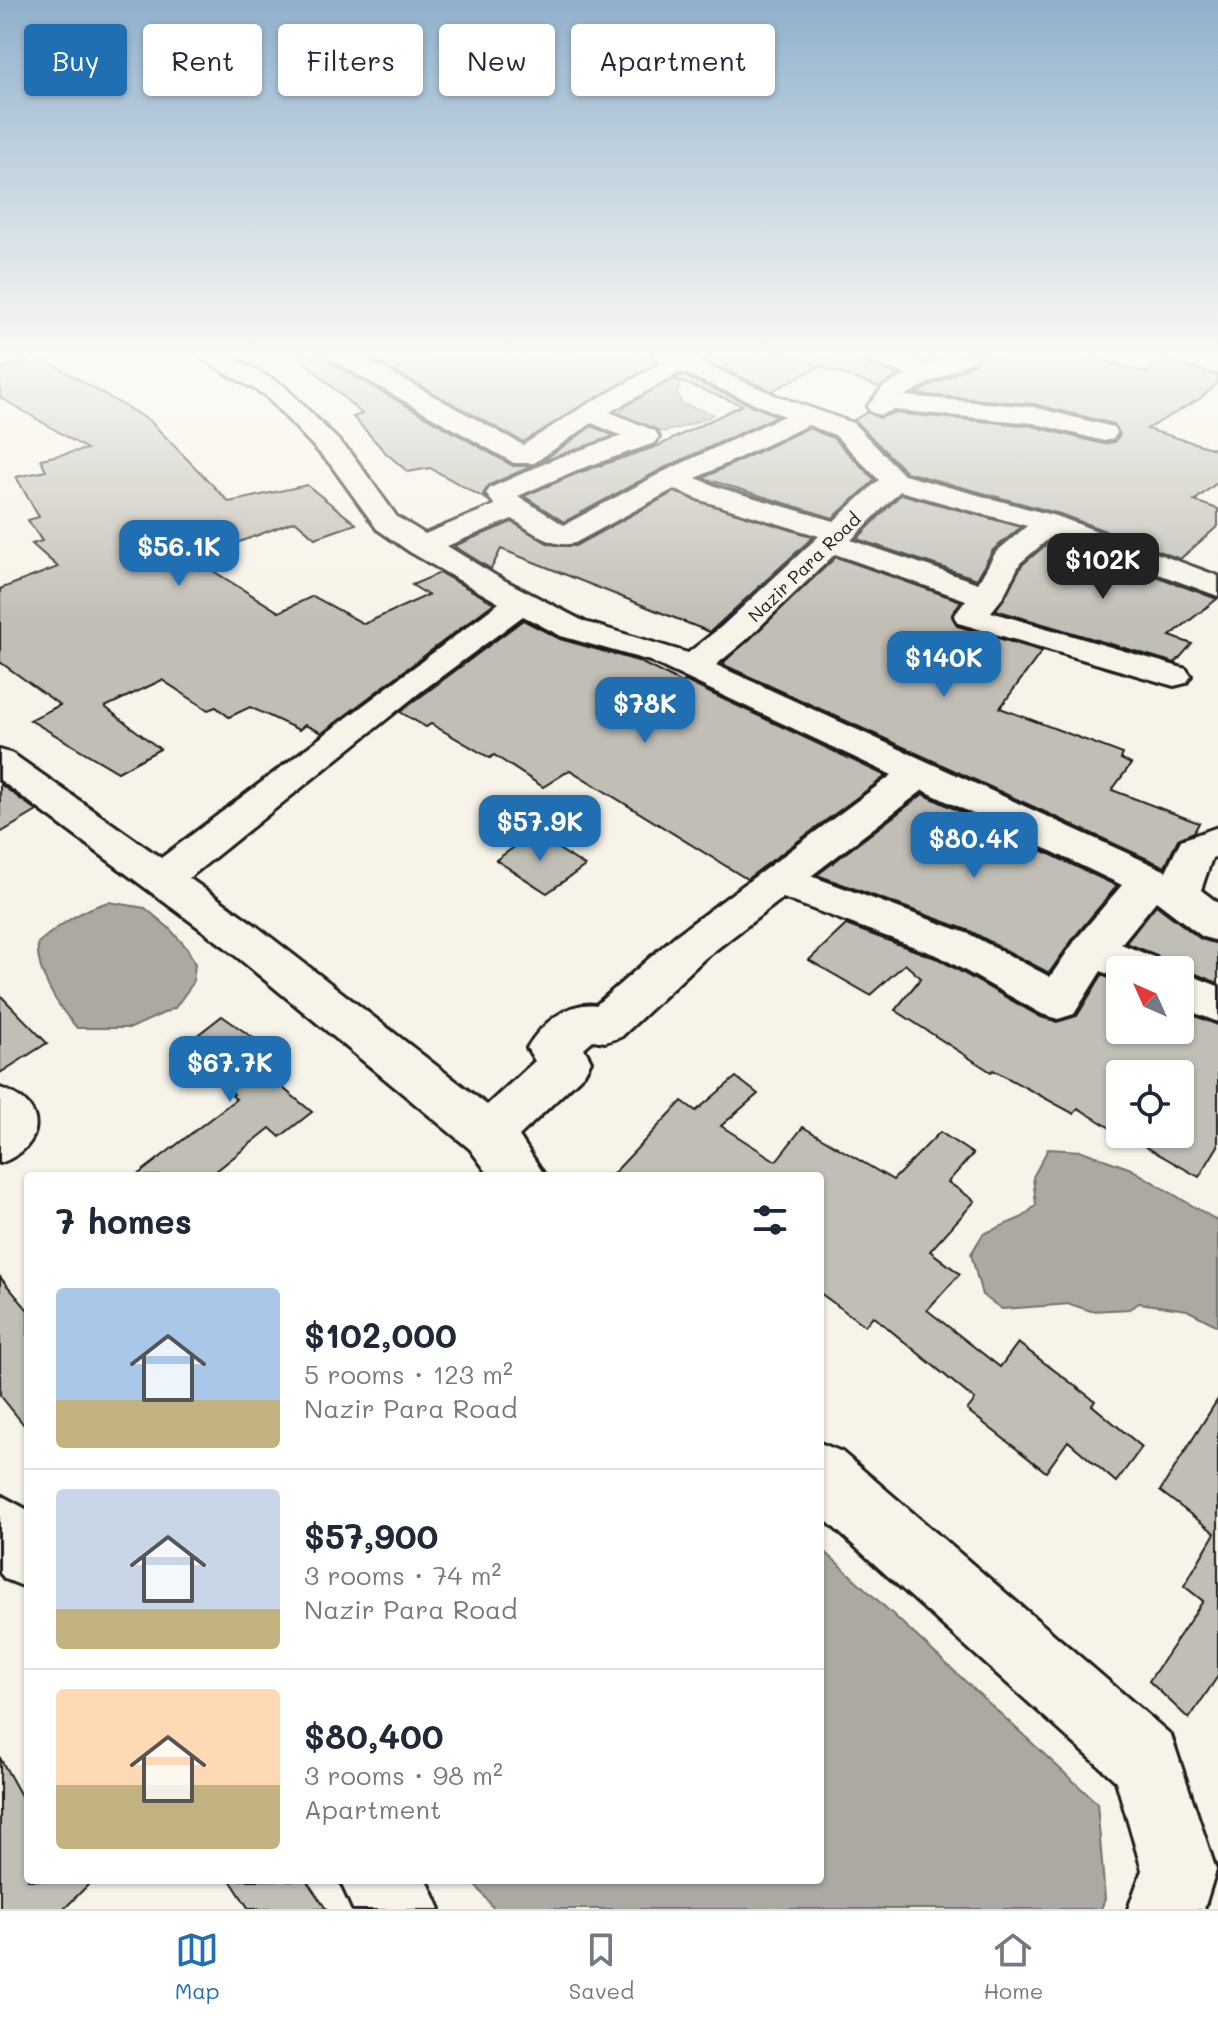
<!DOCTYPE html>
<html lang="en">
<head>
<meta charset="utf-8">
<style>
	:root { --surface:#fff; --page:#f2f2f3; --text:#1f2937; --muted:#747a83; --line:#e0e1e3; --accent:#1f6fb2 }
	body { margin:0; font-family:Mali,sans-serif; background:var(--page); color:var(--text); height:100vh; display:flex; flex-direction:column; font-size:30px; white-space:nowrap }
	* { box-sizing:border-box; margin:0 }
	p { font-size:26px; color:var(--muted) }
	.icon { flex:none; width:44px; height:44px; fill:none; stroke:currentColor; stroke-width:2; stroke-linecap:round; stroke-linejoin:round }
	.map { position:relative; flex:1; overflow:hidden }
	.side { position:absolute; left:24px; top:1172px; width:800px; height:712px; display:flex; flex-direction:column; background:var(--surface); border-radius:8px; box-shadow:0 2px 6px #0004 }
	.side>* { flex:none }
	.banner { position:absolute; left:24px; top:24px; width:800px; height:72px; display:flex; gap:16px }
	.needle { width:52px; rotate:315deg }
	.fabs { position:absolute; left:1106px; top:956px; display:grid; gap:16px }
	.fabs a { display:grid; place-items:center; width:88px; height:88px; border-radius:8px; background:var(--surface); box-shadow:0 2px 6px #0004; font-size:40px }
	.price { position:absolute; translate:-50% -68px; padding:0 18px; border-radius:16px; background:var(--accent); color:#fff; font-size:26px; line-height:52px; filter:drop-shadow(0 2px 4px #0008) }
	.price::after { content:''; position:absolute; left:50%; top:48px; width:24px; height:18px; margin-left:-12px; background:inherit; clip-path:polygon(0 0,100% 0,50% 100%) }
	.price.on { background:#222; color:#fff }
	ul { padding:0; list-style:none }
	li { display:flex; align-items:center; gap:24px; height:200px; padding:0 32px }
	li+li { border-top:2px solid var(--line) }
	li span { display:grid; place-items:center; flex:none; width:224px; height:160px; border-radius:8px; color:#555 }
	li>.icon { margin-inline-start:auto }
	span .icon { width:96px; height:96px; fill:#fffc; stroke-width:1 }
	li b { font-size:34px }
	h2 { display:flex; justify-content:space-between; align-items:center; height:96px; padding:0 32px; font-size:34px }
	.chip { padding:0 28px; border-radius:8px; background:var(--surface); box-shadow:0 2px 6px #0004; font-size:28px; line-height:72px }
	.chip.on { background:var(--accent); color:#fff }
	.dock { display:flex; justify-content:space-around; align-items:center; height:112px; border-top:2px solid var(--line); background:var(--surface); font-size:22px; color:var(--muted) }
	.dock a { display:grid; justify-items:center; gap:4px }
	.dock .on { color:var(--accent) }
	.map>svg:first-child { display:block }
</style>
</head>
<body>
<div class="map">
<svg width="1218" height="1909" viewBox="0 0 1218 1909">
	<rect width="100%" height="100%" fill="#f7f3e8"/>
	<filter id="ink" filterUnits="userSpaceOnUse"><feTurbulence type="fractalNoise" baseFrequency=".0125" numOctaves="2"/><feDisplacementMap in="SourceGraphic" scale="16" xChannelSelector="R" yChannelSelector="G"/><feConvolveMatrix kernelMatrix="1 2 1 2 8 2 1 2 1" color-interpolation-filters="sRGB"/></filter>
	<g filter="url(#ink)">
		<!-- water -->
		<g fill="#aca9a2" stroke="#72716c" stroke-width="2">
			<path d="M 682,380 L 677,394 L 682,404 L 713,414 L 709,417 C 672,431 650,442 616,415 C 639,398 653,383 682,380 Z"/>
			<path d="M 109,902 L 145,908 L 169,928 L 187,948 L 195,964 L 193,983 L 175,1008 L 131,1028 L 77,1028 C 59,1008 35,972 38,943 C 59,925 82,909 109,902 Z"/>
			<polygon points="1048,1149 1082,1151 1131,1169 1218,1221 1218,1326 1187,1310 1139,1303 1130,1309 1091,1311 1070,1304 1002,1309 982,1295 971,1254 983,1234 1023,1217 1036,1205 1033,1177"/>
			<polygon points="820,1547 1097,1803 1105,1899 1101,1909 494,1909 472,1880 820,1880"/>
		</g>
		<!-- building -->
		<g fill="#c0beb5" stroke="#1c1c1c" stroke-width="2">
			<polygon points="32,355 37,355 150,421 229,502 307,485 356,524 315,538 295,521 202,556 205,558 197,561 279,612 313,596 364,624 428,595 412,585 440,573 494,603 322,733 305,725 299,730 250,707 229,717 216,707 208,710 162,680 105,707 160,749 118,772 30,720 60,705 0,662 0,589 58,567 32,544 42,541 28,520 39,517 16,477 46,471 41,459 87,449 0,397 0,370 26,363"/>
			<polygon points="297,355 325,355 331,363 513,466 532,466 489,485 483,494 486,499 430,468 408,472 386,453 353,417 362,414"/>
			<polygon points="364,355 649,355 657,363 523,442"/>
			<polygon points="708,355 859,355 865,363 899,375 879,387 819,366 772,391 704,361"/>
			<polygon points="981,355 1082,355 1147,373 1163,360 1218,375 1218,383 1201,398 1147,429 1218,450 1218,482 1194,501 1218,509 1218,526 1180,559 1060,514 906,472 854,420 868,412 879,418 893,413 1032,426 1103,444 1114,442 1120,435 1114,424 1034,404 915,394 975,363"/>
			<polygon points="681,375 777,416 662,469 564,522 524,496 578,473 658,446 742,405 675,379"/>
			<polygon points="592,426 614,436 541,462"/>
			<polygon points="808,428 833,438 875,480 833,518 703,478"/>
			<polygon points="674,492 813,537 710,632 501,549 491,569 454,546 512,522 549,544 575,546"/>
			<polygon points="901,494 1021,527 993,550 977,579 857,539"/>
			<polygon points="1054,538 1217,599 1170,636 1192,644 1175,663 996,610 1022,565"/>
			<polygon points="836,557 961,601 952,614 957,626 1042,651 1000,708 1123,754 1121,759 1131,764 1112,790 1199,823 1194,832 1178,839 1165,867 722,664"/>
			<polygon points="523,620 560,639 638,661 682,683 685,681 886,776 747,879 570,770 543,787 494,755 490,758 431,724 426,727 400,712"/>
			<polygon points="0,784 37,811 0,833"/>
			<polygon points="923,794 1117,886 1075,936 1049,973 970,931 817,875"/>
			<polygon points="534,833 585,866 547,893 496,860"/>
			<polygon points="1156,905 1201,939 1218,944 1218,983 1181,968 1165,970 1157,955 1126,943"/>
			<polygon points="846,925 938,959 1041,1017 1057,1022 1077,1016 1102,975 1120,983 1120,1030 1180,1030 1180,1010 1218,1025 1218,1146 1199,1177 1123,1134 1180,1134 1180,1074 1120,1074 1120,1134 1078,1108 1074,1114 993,1070 991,1072 895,1010 921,978 905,964 870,995 809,960"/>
			<polygon points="0,995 47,1043 0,1073"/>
			<polygon points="222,1016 272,1051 255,1065 312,1112 280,1137 270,1128 210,1176 136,1176 236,1099 232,1096 234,1094 177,1051"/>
			<polygon points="736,1077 758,1094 721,1126 776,1161 803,1127 893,1180 940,1132 973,1154 948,1182 975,1201 930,1251 960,1274 927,1310 1000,1367 1018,1343 1095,1401 1092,1405 1142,1447 1116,1482 1068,1441 1046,1472 967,1410 975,1400 873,1316 865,1326 820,1293 820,1176 611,1176 682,1101 696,1111"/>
			<polygon points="0,1277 28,1310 28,1430 0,1395"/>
			<polygon points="1218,1399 1218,1676 1189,1719 1149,1681 1203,1601 1184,1586 1215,1533 1160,1491"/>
			<polygon points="0,1758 28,1808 28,1880 93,1880 64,1909 0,1909"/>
			<polygon points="230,1880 306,1880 326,1909 249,1909"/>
		</g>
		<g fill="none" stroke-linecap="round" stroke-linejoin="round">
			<defs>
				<g id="minor">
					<polygon points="0,355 29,355 25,360 0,367"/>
					<path d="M 199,355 L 229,355 L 283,385 L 351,453 L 397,517 L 425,534 L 495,505 L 486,494 L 490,488 L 557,458 L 622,436 L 592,423 L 534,463 L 514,463 L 332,360 L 328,355 L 358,355 L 523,445 L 581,408 L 662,363 L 652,355 L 705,355 L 699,362 L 777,396 L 853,423 L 904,475 L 1059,517 L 1218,576 L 1218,596 L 1053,535 L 1020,563 L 1003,597 L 991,612 L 1186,669 L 1191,676 L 1186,683 L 1174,686 L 958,623 L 954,616 L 966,600 L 835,554 L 745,641 L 716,665 L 1166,871 L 1181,840 L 1218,827 L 1218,856 L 1212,858 L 1201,890 L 1218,903 L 1218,941 L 1203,937 L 1156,901 L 1121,944 L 1156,958 L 1162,970 L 1120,970 L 1120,980 L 1101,971 L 1074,1014 L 1058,1019 L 1042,1014 L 939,956 L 783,898 L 705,958 L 621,1037 L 605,1042 L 593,1040 L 584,1048 L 591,1061 L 584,1074 L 519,1136 L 545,1176 L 490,1176 L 470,1149 L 225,947 L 0,780 L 0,750 L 13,754 L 161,858 L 499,603 L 410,552 L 377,529 L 331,465 L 265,395 L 203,360 ZM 681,372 L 784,416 L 663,472 L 564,525 L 518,496 L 577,470 L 655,443 L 659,437 L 655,431 L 610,412 ZM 808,425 L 835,435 L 879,480 L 834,521 L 720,488 L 696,478 ZM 674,489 L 700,500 L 819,536 L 721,627 L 688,653 L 585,622 L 498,577 L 447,546 L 512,519 C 531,530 552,549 575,543 ZM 900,491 L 1027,526 L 996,552 L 978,583 L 851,540 ZM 523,616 L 561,636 L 650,661 L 892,775 L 675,936 L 596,1005 C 568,1001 540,1025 527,1048 L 535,1061 L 487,1105 L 255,925 L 189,878 L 419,693 ZM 923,790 L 1122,885 L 1077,938 L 1050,977 L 969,934 L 811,876 Z"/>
					<polygon points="862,355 897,355 927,365 947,355 978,355 974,360 904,396 1033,407 1113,427 1117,433 1113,439 1104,441 1033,423 893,410 880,415 871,412 867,407 883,387 907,375 866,360"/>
					<polygon points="1180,971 1218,986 1218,1022 1180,1007"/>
					<path d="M 0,1088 C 49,1104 46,1147 0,1163 Z"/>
					<polygon points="820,1443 842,1452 1171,1735 1216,1870 1204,1909 1128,1909 1142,1870 1116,1781 820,1515"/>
					<polygon points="0,1495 28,1510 28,1588 5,1579 0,1573"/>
					<polygon points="340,1880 427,1880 440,1909 353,1909"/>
				</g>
			</defs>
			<!-- minor casing -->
			<use href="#minor" stroke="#1c1c1c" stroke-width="6"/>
			<!-- minor -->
			<use href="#minor" fill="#f7f3e8" fill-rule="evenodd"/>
		</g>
	</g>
	<!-- sky -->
	<linearGradient id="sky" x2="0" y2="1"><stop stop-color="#90b0cc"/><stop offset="0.57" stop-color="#fbfaf5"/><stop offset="1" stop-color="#fbfaf5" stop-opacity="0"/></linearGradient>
	<rect width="1218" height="622" fill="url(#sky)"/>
	<g text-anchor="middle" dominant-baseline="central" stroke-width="6" stroke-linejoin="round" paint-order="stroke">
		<!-- far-street labels -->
		<g font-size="18" fill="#1c1c1c" stroke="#f7f3e8">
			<text transform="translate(804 567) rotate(-44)">Nazir Para Road</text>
		</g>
	</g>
</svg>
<div class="fabs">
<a><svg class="needle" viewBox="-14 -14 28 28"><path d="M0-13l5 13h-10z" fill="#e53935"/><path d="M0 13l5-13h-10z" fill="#747a83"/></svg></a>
<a><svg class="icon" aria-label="locate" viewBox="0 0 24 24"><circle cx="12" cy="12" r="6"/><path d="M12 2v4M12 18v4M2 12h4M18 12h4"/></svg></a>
</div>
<b class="price" style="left:179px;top:588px">$56.1K</b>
<b class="price on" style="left:1103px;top:601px">$102K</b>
<b class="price" style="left:944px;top:699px">$140K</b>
<b class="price" style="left:645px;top:745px">$78K</b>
<b class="price" style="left:540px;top:863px">$57.9K</b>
<b class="price" style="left:974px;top:880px">$80.4K</b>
<b class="price" style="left:230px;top:1104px">$67.7K</b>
<div class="banner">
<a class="chip on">Buy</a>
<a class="chip">Rent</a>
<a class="chip">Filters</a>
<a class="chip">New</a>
<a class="chip">Apartment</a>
</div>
<section class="side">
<h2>7 homes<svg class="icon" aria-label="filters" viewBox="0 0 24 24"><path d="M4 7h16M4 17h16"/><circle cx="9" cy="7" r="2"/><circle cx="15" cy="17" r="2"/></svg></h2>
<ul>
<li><span style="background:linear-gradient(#a9c7e8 70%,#c2b280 0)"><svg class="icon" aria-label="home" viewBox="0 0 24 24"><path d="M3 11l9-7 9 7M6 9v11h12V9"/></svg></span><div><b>$102,000</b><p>5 rooms · 123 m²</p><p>Nazir Para Road</p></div></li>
<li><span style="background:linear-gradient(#c9d6e8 75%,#c2b280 0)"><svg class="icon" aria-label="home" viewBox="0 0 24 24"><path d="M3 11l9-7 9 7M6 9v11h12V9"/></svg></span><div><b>$57,900</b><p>3 rooms · 74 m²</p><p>Nazir Para Road</p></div></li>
<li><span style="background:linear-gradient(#ffd9b3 60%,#c2b280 0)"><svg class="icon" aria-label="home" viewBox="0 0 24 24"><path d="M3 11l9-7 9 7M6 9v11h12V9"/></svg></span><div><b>$80,400</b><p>3 rooms · 98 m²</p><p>Apartment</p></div></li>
</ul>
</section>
</div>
<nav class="dock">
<a class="on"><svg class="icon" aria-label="map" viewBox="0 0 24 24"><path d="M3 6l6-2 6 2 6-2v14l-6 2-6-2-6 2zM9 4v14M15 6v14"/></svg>Map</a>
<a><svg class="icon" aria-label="saved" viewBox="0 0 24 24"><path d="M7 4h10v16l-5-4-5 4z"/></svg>Saved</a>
<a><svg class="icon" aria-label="home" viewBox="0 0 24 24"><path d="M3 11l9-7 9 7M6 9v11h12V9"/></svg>Home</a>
</nav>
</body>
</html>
